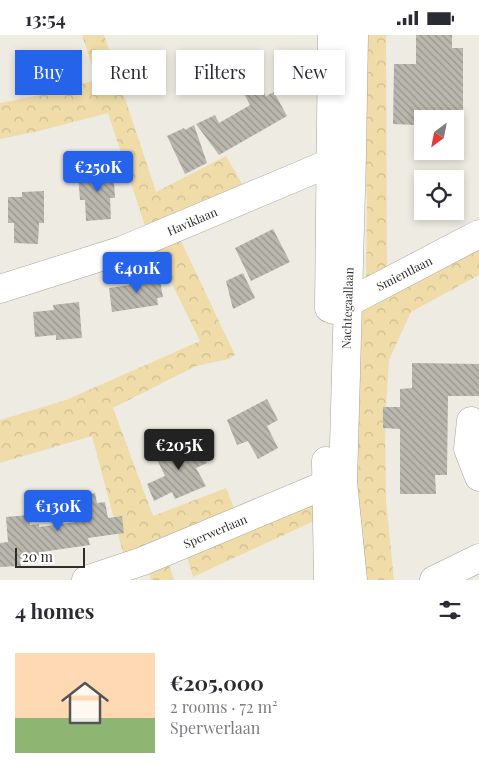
<!DOCTYPE html>
<html lang="en">
<head>
<meta charset="utf-8">
<style>
	:root { --surface:#fff; --page:#f7f7f7; --text:#2b2b33; --muted:#7c7c81; --line:#e1e1e2; --accent:#2563eb }
	body { margin:0; font-family:"Playfair Display",serif; background:var(--page); color:var(--text); height:100vh; display:flex; flex-direction:column; font-size:19px; white-space:nowrap }
	* { box-sizing:border-box; margin:0 }
	p { font-size:16px; color:var(--muted) }
	.icon { flex:none; width:28px; height:28px; fill:none; stroke:currentColor; stroke-width:2; stroke-linecap:round; stroke-linejoin:round }
	.map { position:relative; height:545px; overflow:hidden }
	.side { display:flex; flex-direction:column; background:var(--surface); flex:1 }
	.side>* { flex:none }
	.hud { position:absolute; left:15px; top:15px; width:450px; height:45px; display:flex; gap:10px }
	.needle { width:32px; rotate:212deg }
	.fabs { position:absolute; left:414px; top:75px; display:grid; gap:10px }
	.fabs a { display:grid; place-items:center; width:50px; height:50px; border-radius:0px; background:var(--surface); box-shadow:0 2px 8px #0003; font-size:25px }
	.scale { position:absolute; left:15px; bottom:12px; width:70px; box-sizing:border-box; padding-left:5px; border:2px solid #2e2d29; border-top:0; font-size:14px; line-height:18px; white-space:nowrap; color:#2e2d29; -webkit-text-stroke:4px #fff; paint-order:stroke }
	.price { position:absolute; translate:-50% -42px; padding:0 11px; border-radius:5px; background:var(--accent); color:#fff; font-size:16px; line-height:32px; filter:drop-shadow(0 1px 2px #0008) }
	.price::after { content:''; position:absolute; left:50%; top:30px; width:15px; height:11px; margin-left:-8px; background:inherit; clip-path:polygon(0 0,100% 0,50% 100%) }
	.price.active { background:#222; color:#fff }
	ul { padding:0; list-style:none }
	li { display:flex; align-items:center; gap:15px; height:125px; padding:0 15px }
	li+li { border-top:1px solid var(--line) }
	li span { display:grid; place-items:center; flex:none; width:140px; height:100px; border-radius:0px; color:#555 }
	li>.icon { margin-inline-start:auto }
	span .icon { width:60px; height:60px; fill:#fffc; stroke-width:1 }
	li b { font-size:21px }
	h2 { display:flex; justify-content:space-between; align-items:center; height:60px; padding:0 15px; font-size:21px }
	.chip { padding:0 18px; border-radius:0px; background:var(--surface); box-shadow:0 2px 8px #0003; font-size:18px; line-height:45px }
	.chip.active { background:var(--accent); color:#fff }
	.status { display:flex; justify-content:space-between; align-items:center; height:35px; padding:0 25px; background:var(--surface); direction:ltr }
	.status svg { height:14px; fill:currentColor }
	.map>svg:first-child { display:block }
</style>
</head>
<body>
<div class="status"><b>13:54</b><svg viewBox="0 0 49 12"><path d="M0 12V9h3v3zM5 12V6h3v6zM10 12V3h3v9zM15 12V0h3v12zM26 1h20v11H26zM47 4h2v5h-2z"/></svg></div>
<div class="map">
<svg width="479" height="545" viewBox="0 0 479 545">
	<defs>
		<pattern id="forest-crowns" width="20" height="18" patternUnits="userSpaceOnUse" patternTransform="scale(1.25)"><rect width="20" height="18" fill="#efdca8"/><path d="M2 6a3 3 0 1 1 6 0M12 15a3 3 0 1 1 6 0" fill="none" stroke="#cdbd91"/></pattern>
		<pattern id="building-back-hatch" width="6" height="6" patternUnits="userSpaceOnUse" patternTransform="scale(1.25)"><rect width="6" height="6" fill="#bab7ae"/><path d="M-1 5l2 2M0 0l6 6M5-1l2 2" fill="none" stroke="#98958e"/></pattern>
	</defs>
	<rect width="100%" height="100%" fill="#eeebe2"/>
	<!-- forest -->
	<g fill="url(#forest-crowns)">
		<polygon points="82,0 104,0 156,157 226,121 244,152 146,194 108,78 39,96 0,104 0,68 31,62 97,45"/>
		<polygon points="362,0 386,0 387,234 366,246 367,168"/>
		<polygon points="180,204 235,320 229,324 196,331 113,373 153,481 226,453 235,476 198,494 123,518 92,401 0,428 0,385 66,365 200,306 155,214"/>
		<polygon points="479,209 479,240 411,277 389,325 385,385 386,466 394,545 364,545 355,436 353,286 366,270"/>
		<polygon points="315,466 314,486 193,542 186,518"/>
		<polygon points="168,527 174,545 151,545 149,536"/>
	</g>
	<!-- building -->
	<g fill="url(#building-back-hatch)">
		<polygon points="416,0 452,0 452,13 463,13 463,105 455,105 455,84 422,84 422,99 416,99 416,90 393,89 394,29 416,29"/>
		<polygon points="257,46 266,61 274,57 287,81 219,120 196,89 215,80 219,88 250,70 242,55"/>
		<polygon points="194,90 207,128 185,139 167,101 184,93 185,95"/>
		<rect x="428" y="116" width="25" height="9"/>
		<polygon points="113,132 115,163 110,163 111,184 86,186 85,165 80,165 78,140 91,139 91,133"/>
		<polygon points="44,156 44,188 39,188 38,209 14,208 14,188 8,188 8,162 22,162 22,157"/>
		<polygon points="273,194 290,227 251,246 235,213"/>
		<polygon points="243,238 255,263 233,274 226,246"/>
		<polygon points="159,240 163,262 157,263 158,270 112,277 109,253 129,250 129,244"/>
		<polygon points="79,267 82,303 56,305 56,300 35,302 33,277 54,275 53,270"/>
		<polygon points="412,328 479,329 479,361 448,361 447,440 435,440 436,459 400,459 400,394 383,393 383,372 400,372 400,354 412,353"/>
		<polygon points="267,364 278,385 267,391 278,413 258,424 248,406 237,410 227,385"/>
		<polygon points="195,403 207,428 196,433 206,451 175,464 172,457 154,466 147,449 165,441 155,420"/>
		<polygon points="95,458 97,468 105,467 108,483 122,481 124,498 88,503 90,510 41,517 42,521 20,524 21,531 0,532 0,508 8,507 6,482 29,480 30,490 39,489 39,492 76,487 72,462"/>
	</g>
	<g fill="none" stroke-linecap="round" stroke-linejoin="round">
		<defs>
			<g id="minor">
				<polyline points="0,254 123,215 344,122"/>
				<polyline points="329,273 332,0"/>
				<polyline points="334,275 479,199"/>
				<polyline points="471,386 468,414 479,442"/>
				<polyline points="326,426 328,545"/>
				<polyline points="86,545 143,526 325,450 342,447"/>
				<polyline points="353,545 343,447 352,119 354,0"/>
				<polyline points="434,545 479,523"/>
			</g>
		</defs>
		<!-- minor casing -->
		<use href="#minor" stroke="#a8a59d" stroke-width="29"/>
		<!-- minor -->
		<use href="#minor" stroke="#fff" stroke-width="28"/>
	</g>
	<g text-anchor="middle" dominant-baseline="central" stroke-width="4.5" stroke-linejoin="round" paint-order="stroke">
		<!-- street labels -->
		<g font-size="12" fill="#2e2d29" stroke="#fff">
			<text transform="translate(192 186) rotate(-23)">Haviklaan</text>
			<text transform="translate(404 238) rotate(-27)">Smientlaan</text>
			<text transform="translate(347 273) rotate(-88)">Nachtegaallaan</text>
			<text transform="translate(215 496) rotate(-23)">Sperwerlaan</text>
		</g>
	</g>
</svg>
<div class="fabs">
<a><svg class="needle" viewBox="-14 -14 28 28"><path d="M0-13l5 13h-10z" fill="#e53935"/><path d="M0 13l5-13h-10z" fill="#7c7c81"/></svg></a>
<a><svg class="icon" aria-label="locate" viewBox="0 0 24 24"><circle cx="12" cy="12" r="6"/><path d="M12 2v4M12 18v4M2 12h4M18 12h4"/></svg></a>
</div>
<div class="scale">20 m</div>
<b class="price" style="left:98px;top:158px">€250K</b>
<b class="price" style="left:137px;top:259px">€401K</b>
<b class="price active" style="left:179px;top:436px">€205K</b>
<b class="price" style="left:58px;top:497px">€130K</b>
<div class="hud">
<a class="chip active">Buy</a>
<a class="chip">Rent</a>
<a class="chip">Filters</a>
<a class="chip">New</a>
</div>
</div>
<section class="side">
<h2>4 homes<svg class="icon" aria-label="filters" viewBox="0 0 24 24"><path d="M4 7h16M4 17h16"/><circle cx="9" cy="7" r="2"/><circle cx="15" cy="17" r="2"/></svg></h2>
<ul>
<li><span style="background:linear-gradient(#ffd9b3 65%,#8fb573 0)"><svg class="icon" aria-label="home" viewBox="0 0 24 24"><path d="M3 11l9-7 9 7M6 9v11h12V9"/></svg></span><div><b>€205,000</b><p>2 rooms · 72 m²</p><p>Sperwerlaan</p></div></li>
</ul>
</section>
</body>
</html>
